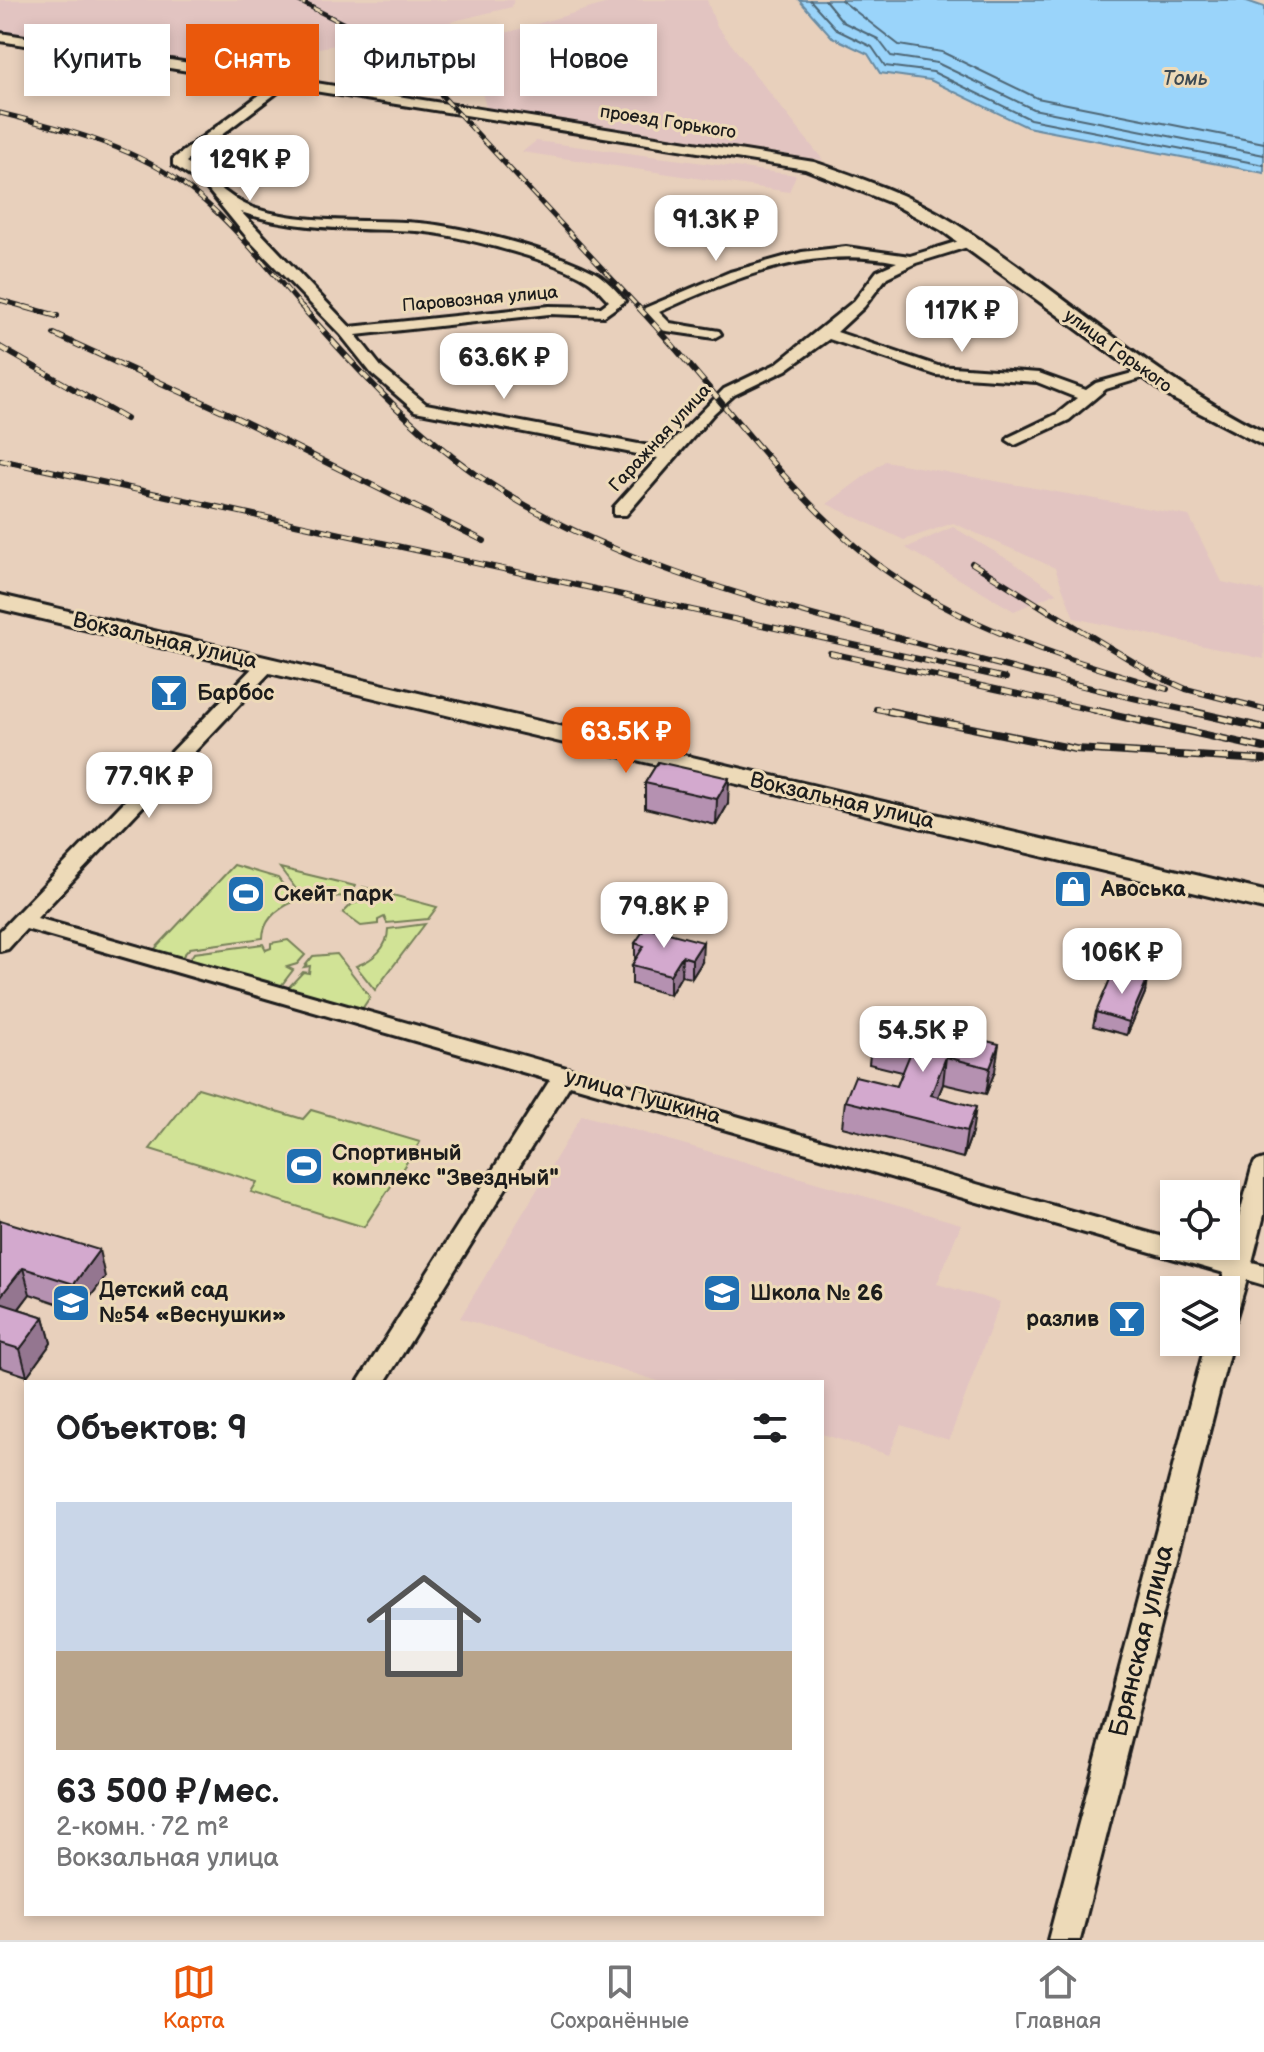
<!DOCTYPE html>
<html lang="ru">
<head>
<meta charset="utf-8">
<style>
	:root { --surface:#fff; --page:#f2f2f2; --text:#202124; --muted:#757577; --line:#e0e0e0; --accent:#ea580c }
	body { margin:0; font-family:"Balsamiq Sans",sans-serif; background:var(--page); color:var(--text); height:100vh; display:flex; flex-direction:column; font-size:30px; white-space:nowrap }
	* { box-sizing:border-box; margin:0 }
	p { font-size:26px; color:var(--muted) }
	.icon { flex:none; width:44px; height:44px; fill:none; stroke:currentColor; stroke-width:2; stroke-linecap:round; stroke-linejoin:round }
	.map { position:relative; flex:1; overflow:hidden }
	.details { position:absolute; left:24px; top:1380px; width:800px; height:536px; display:flex; flex-direction:column; background:var(--surface); border-radius:0px; box-shadow:0 4px 12px #0003 }
	.details>* { flex:none }
	.guide { position:absolute; left:24px; top:24px; width:800px; height:72px; display:flex; gap:16px }
	.tools { position:absolute; left:1160px; top:1180px; display:grid; gap:16px }
	.tools a { display:grid; place-items:center; width:80px; height:80px; border-radius:0px; background:var(--surface); box-shadow:0 4px 12px #0003; font-size:40px }
	.price { position:absolute; translate:-50% -68px; padding:0 18px; border-radius:16px; background:#fff; color:#222; font-size:26px; line-height:52px; filter:drop-shadow(0 2px 4px #0008) }
	.price::after { content:''; position:absolute; left:50%; top:48px; width:24px; height:18px; margin-left:-12px; background:inherit; clip-path:polygon(0 0,100% 0,50% 100%) }
	.price.active { background:var(--accent); color:#fff }
	ul { padding:0; list-style:none }
	li { display:grid; align-content:center; gap:16px; height:424px; padding:0 32px }
	li+li { border-top:2px solid var(--line) }
	li span { display:grid; place-items:center; height:248px; border-radius:0px; color:#555 }
	li>.icon { margin-inline-start:auto }
	span .icon { width:144px; height:144px; fill:#fffc; stroke-width:1 }
	li b { font-size:34px }
	h2 { display:flex; justify-content:space-between; align-items:center; height:96px; padding:0 32px; font-size:34px }
	.pill { padding:0 28px; border-radius:0px; background:var(--surface); box-shadow:0 4px 12px #0003; font-size:28px; line-height:72px }
	.pill.active { background:var(--accent); color:#fff }
	.tabs { display:flex; justify-content:space-around; align-items:center; height:112px; border-top:2px solid var(--line); background:var(--surface); font-size:22px; color:var(--muted) }
	.tabs a { display:grid; justify-items:center; gap:4px }
	.tabs .active { color:var(--accent) }
	.map>svg:first-child { display:block }
</style>
</head>
<body>
<div class="map">
<svg width="1264" height="1940" viewBox="0 0 1264 1940">
	<rect width="100%" height="100%" fill="#e8d0bc"/>
	<filter id="ink" filterUnits="userSpaceOnUse"><feTurbulence type="fractalNoise" baseFrequency=".0125" numOctaves="2"/><feDisplacementMap in="SourceGraphic" scale="16" xChannelSelector="R" yChannelSelector="G"/><feConvolveMatrix kernelMatrix="1 2 1 2 8 2 1 2 1" color-interpolation-filters="sRGB"/></filter>
	<g filter="url(#ink)">
		<!-- built -->
		<g fill="#e2c4c1">
			<polygon points="0,0 514,0 512,7 392,36 208,66 0,33"/>
			<polygon points="618,0 707,0 716,25 823,160 486,107 468,44"/>
			<polygon points="536,141 796,175 789,192 522,152"/>
			<polygon points="885,461 1189,516 1222,582 1264,591 1264,659 1074,618 1055,568 953,523 904,540 827,504"/>
			<polygon points="953,527 1014,563 1057,593 1014,611 906,548"/>
			<polygon points="582,1115 961,1224 937,1284 1000,1302 949,1440 901,1425 889,1455 822,1434 822,1382 661,1382 460,1318"/>
		</g>
		<!-- green -->
		<g fill="#d1e396" stroke="#768059" stroke-width="2">
			<path d="M 234,865 L 278,878 L 295,901 C 279,908 263,920 263,938 L 190,948 L 179,960 L 152,952 Z"/>
			<polygon points="280,868 355,886 348,896 303,898"/>
			<polygon points="363,887 437,907 428,919 387,923 384,917 378,920 378,924 361,926 343,913 352,904 363,901 355,898"/>
			<path d="M 425,924 L 375,990 L 356,966 C 373,960 388,948 388,929 Z"/>
			<polygon points="288,940 305,955 297,964 287,967 293,970 280,987 188,962 194,953 263,944 266,950 271,948 271,943"/>
			<polygon points="337,954 370,997 362,1009 288,988 303,972 309,973 310,966 304,967 313,956"/>
			<polygon points="198,1088 303,1119 311,1110 420,1142 364,1227 251,1192 257,1182 150,1149"/>
		</g>
		<!-- water -->
		<polygon fill="#9ad4fa" stroke="#688aa1" stroke-width="2" points="799,0 1244,0 1264,7 1264,173 1027,127 930,80 880,73 868,54 832,37"/>
		<g fill="none" stroke-linecap="round" stroke-linejoin="round">
			<!-- shore -->
			<g stroke="#4e6675" stroke-width="2">
				<polyline points="810,0 837,30 872,47 885,66 933,72 1030,119 1264,165"/>
				<polyline points="825,0 843,22 878,39 891,56 937,63 1033,109 1264,155"/>
				<polyline points="841,0 899,45 942,52 1037,98 1264,143"/>
			</g>
			<defs>
				<g id="minor">
					<path d="M 281,79 L 291,82 L 186,162 C 218,182 229,203 267,212 C 317,224 368,219 419,223 C 467,227 551,250 594,272 C 605,278 617,291 625,301 L 604,316 L 549,314 L 356,335 L 382,368 L 426,404 L 665,449 L 724,389 L 776,364 L 854,301 L 877,271 L 897,262 C 811,245 736,277 659,312 L 670,323 L 719,331 L 721,334 L 714,338 L 660,330 L 643,311 L 645,308 L 730,272 L 802,252 L 846,247 L 910,256 L 969,238 L 976,242 L 974,245 L 916,263 L 887,277 L 864,307 L 837,332 L 938,366 L 1039,373 L 1086,390 L 1096,383 L 1147,369 L 1155,374 L 1106,389 L 1069,420 L 1015,445 L 1007,440 L 1009,437 L 1057,414 L 1077,398 L 1037,382 L 936,375 L 829,339 L 786,370 L 734,395 L 714,413 L 626,515 L 614,515 L 614,507 L 658,458 L 415,411 L 372,374 L 341,335 L 249,240 L 205,186 L 173,165 L 173,159 ZM 241,212 C 297,231 357,228 416,231 C 451,233 559,261 587,280 C 595,285 602,294 609,301 L 601,307 L 549,306 L 350,327 Z"/>
					<polygon points="266,659 273,661 273,669 37,918 1174,1240 1174,1246 1196,1246 1229,1255 1252,1168 1255,1162 1264,1159 1264,1215 1252,1262 1264,1265 1264,1285 1247,1280 1235,1320 1226,1323 1226,1290 1219,1290 1224,1273 570,1085 385,1382 358,1382 550,1080 26,929 8,949 0,951 0,931 259,661"/>
					<polygon points="1226,1334 1232,1342 1080,1940 1048,1940 1206,1342 1226,1342"/>
				</g>
				<g id="major">
					<path d="M 0,33 L 814,162 C 861,178 910,195 953,222 C 1060,289 1150,376 1264,432 L 1264,446 L 1173,399 L 941,230 L 891,203 L 805,169 L 0,41 Z"/>
					<polygon points="0,595 1264,891 1264,909 0,609"/>
				</g>
			</defs>
			<!-- minor casing -->
			<use href="#minor" stroke="#1c1c1c" stroke-width="6"/>
			<!-- major casing -->
			<use href="#major" stroke="#1c1c1c" stroke-width="6"/>
			<!-- minor -->
			<use href="#minor" fill="#eddab8" fill-rule="evenodd"/>
			<!-- major -->
			<use href="#major" fill="#eddab8" fill-rule="evenodd"/>
			<defs>
				<g id="rail-far2">
					<polyline points="297,0 372,38 434,87 640,309"/>
					<path d="M 0,113 C 61,128 126,144 179,181 C 227,215 265,265 304,309"/>
					<polyline points="0,300 32,309"/>
				</g>
				<g id="rail-far1">
					<polyline points="25,307 57,316"/>
					<path d="M 302,307 C 356,368 410,428 477,475 C 598,558 747,598 887,635 C 990,663 1094,690 1199,713"/>
					<path d="M 638,307 C 712,385 773,475 855,546 C 943,623 1057,656 1167,689"/>
					<polyline points="54,334 227,413 484,541"/>
					<polyline points="0,347 126,419"/>
					<polyline points="0,460 1006,678"/>
					<polyline points="972,563 1050,612"/>
					<polyline points="1041,606 1157,676 1186,689 1264,709"/>
					<polyline points="830,653 1106,713"/>
					<polyline points="876,709 898,713"/>
				</g>
				<g id="rail">
					<polyline points="888,711 1075,749 1264,760"/>
					<polyline points="1097,711 1264,748"/>
					<polyline points="1190,711 1264,728"/>
				</g>
			</defs>
			<!-- rail-far2 casing -->
			<use href="#rail-far2" stroke="#1c1c1c" stroke-width="5"/>
			<!-- rail-far1 casing -->
			<use href="#rail-far1" stroke="#1c1c1c" stroke-width="6"/>
			<!-- rail casing -->
			<use href="#rail" stroke="#1c1c1c" stroke-width="8"/>
			<!-- rail-far2 -->
			<use href="#rail-far2" stroke="#eddab8" stroke-width="3" stroke-dasharray="9" stroke-linecap="butt"/>
			<!-- rail-far1 -->
			<use href="#rail-far1" stroke="#eddab8" stroke-width="4" stroke-dasharray="11" stroke-linecap="butt"/>
			<!-- rail -->
			<use href="#rail" stroke="#eddab8" stroke-width="5" stroke-dasharray="15" stroke-linecap="butt"/>
		</g>
		<!-- wall -->
		<g fill="#b591b1" stroke="#1c1c1c" stroke-width="2">
			<polygon points="658,762 728,804 716,825 645,808 645,783"/>
			<polygon points="635,943 702,962 692,978 681,976 670,995 632,984 632,965 635,960"/>
			<polygon points="1145,993 1127,1035 1093,1026 1096,1012"/>
			<polygon points="881,1016 995,1071 986,1094 943,1084 938,1097 972,1133 963,1158 842,1127 845,1101 897,1086 902,1072 869,1064 872,1037"/>
			<polygon points="0,1220 105,1277 80,1311 30,1294 19,1309 44,1317 51,1343 27,1376 0,1367"/>
		</g>
		<!-- shaded-wall -->
		<g fill="#947690" stroke="#1c1c1c" stroke-width="2">
			<polygon points="729,778 728,804 716,825 717,799"/>
			<polygon points="703,942 702,962 692,978 692,959"/>
			<polygon points="682,956 681,976 670,995 670,975"/>
			<polygon points="1147,980 1145,993 1127,1035 1129,1022"/>
			<polygon points="999,1044 995,1071 986,1094 990,1068"/>
			<polygon points="946,1057 943,1084 928,1122 931,1095"/>
			<polygon points="976,1107 972,1133 963,1158 967,1131"/>
			<polygon points="99,1250 105,1277 80,1311 74,1284"/>
			<polygon points="23,1268 30,1294 4,1328 0,1314 0,1297"/>
			<polygon points="44,1317 51,1343 27,1376 20,1349"/>
		</g>
		<!-- building -->
		<g fill="#d3a9ce" stroke="#1c1c1c" stroke-width="2">
			<polygon points="658,762 729,778 717,799 645,783"/>
			<polygon points="646,927 703,942 692,959 682,956 670,975 632,965 644,946 635,943"/>
			<polygon points="1114,970 1147,980 1129,1022 1096,1012"/>
			<polygon points="881,1016 999,1044 990,1068 946,1057 931,1095 976,1107 967,1131 845,1101 855,1076 897,1086 913,1047 872,1037"/>
			<polygon points="0,1220 99,1250 74,1284 23,1268 0,1297"/>
			<polygon points="0,1303 44,1317 20,1349 0,1343"/>
		</g>
	</g>
	<!-- icons -->
	<defs>
		<symbol id="bar-square" viewBox="-11 -11 22 22"><rect x="-9" y="-9" width="18" height="18" rx="4" fill="#1f6fb2" stroke="#eddab8"/><path d="M-6-5H6L.8 .8V4.5H3.5V6h-7V4.5H-.8V.8Z" fill="#fff"/></symbol>
		<symbol id="shop-square" viewBox="-11 -11 22 22"><rect x="-9" y="-9" width="18" height="18" rx="4" fill="#1f6fb2" stroke="#eddab8"/><path d="M-5-2.5h2.3a2.7 3.5 0 0 1 5.4 0H5L5.5 6h-11ZM-1.5-2.5h3a1.5 2.3 0 0 0-3 0Z" fill="#fff"/></symbol>
		<symbol id="stadium-square" viewBox="-11 -11 22 22"><rect x="-9" y="-9" width="18" height="18" rx="4" fill="#1f6fb2" stroke="#eddab8"/><path d="M0-5a6.5 5 0 1 0 0 10a6.5 5 0 1 0 0-10ZM-3.5-1.8h7v3.6h-7Z" fill="#fff"/></symbol>
		<symbol id="school-square" viewBox="-11 -11 22 22"><rect x="-9" y="-9" width="18" height="18" rx="4" fill="#1f6fb2" stroke="#eddab8"/><path d="M0-5L7-2L0 1L-7-2ZM-4 1L0 2.5L4 1V4Q0 6-4 4Z" fill="#fff"/></symbol>
	</defs>
	<g fill-rule="evenodd">
		<use href="#bar-square" x="147" y="671" width="44" height="44"/>
		<use href="#shop-square" x="1051" y="867" width="44" height="44"/>
		<use href="#stadium-square" x="224" y="872" width="44" height="44"/>
		<use href="#stadium-square" x="282" y="1144" width="44" height="44"/>
		<use href="#school-square" x="700" y="1271" width="44" height="44"/>
		<use href="#school-square" x="49" y="1281" width="44" height="44"/>
		<use href="#bar-square" x="1105" y="1297" width="44" height="44"/>
	</g>
	<g text-anchor="middle" dominant-baseline="central" stroke-width="6" stroke-linejoin="round" paint-order="stroke">
		<!-- far-street labels -->
		<g font-size="18" fill="#1c1c1c" stroke="#eddab8">
			<text transform="translate(668 122) rotate(9)">проезд Горького</text>
			<text transform="translate(480 299) rotate(-5)">Паровозная улица</text>
			<text transform="translate(1118 351) rotate(36)">улица Горького</text>
			<text transform="translate(660 438) rotate(-47)">Гаражная улица</text>
		</g>
		<!-- far-water labels -->
		<g font-size="20" font-style="italic" fill="#3c4a54" stroke="#eddab8">
			<text x="1185" y="79">Томь</text>
		</g>
		<!-- street labels -->
		<g font-size="22" fill="#1c1c1c" stroke="#eddab8">
			<text transform="translate(165 641) rotate(13)">Вокзальная улица</text>
			<text transform="translate(842 801) rotate(13)">Вокзальная улица</text>
			<text transform="translate(643 1097) rotate(15)">улица Пушкина</text>
		</g>
		<!-- poi labels -->
		<g font-size="22" font-weight="bold" fill="#1c1c1c" stroke="#eddab8" text-anchor="start">
			<text x="197" y="693">Барбос</text>
			<text x="1101" y="889">Авоська</text>
			<text x="274" y="894">Скейт парк</text>
			<text x="332" y="1153">Спортивный<tspan x="332" dy="25">комплекс "Звездный"</tspan></text>
			<text x="99" y="1290">Детский сад<tspan x="99" dy="25">№54 «Веснушки»</tspan></text>
			<text x="750" y="1293">Школа № 26</text>
			<text x="1099" y="1319" text-anchor="end">разлив</text>
		</g>
		<!-- near-street labels -->
		<g font-size="26" fill="#1c1c1c" stroke="#eddab8">
			<text transform="translate(1142 1641) rotate(-76)">Брянская улица</text>
		</g>
	</g>
</svg>
<div class="tools">
<a><svg class="icon" aria-label="locate" viewBox="0 0 24 24"><circle cx="12" cy="12" r="6"/><path d="M12 2v4M12 18v4M2 12h4M18 12h4"/></svg></a>
<a><svg class="icon" aria-label="layers" viewBox="0 0 24 24"><path d="M12 4l9 5-9 5-9-5zM3 14l9 5 9-5"/></svg></a>
</div>
<b class="price" style="left:250px;top:203px">129K ₽</b>
<b class="price" style="left:716px;top:263px">91.3K ₽</b>
<b class="price" style="left:962px;top:354px">117K ₽</b>
<b class="price" style="left:504px;top:401px">63.6K ₽</b>
<b class="price active" style="left:626px;top:775px">63.5K ₽</b>
<b class="price" style="left:149px;top:820px">77.9K ₽</b>
<b class="price" style="left:664px;top:950px">79.8K ₽</b>
<b class="price" style="left:1122px;top:996px">106K ₽</b>
<b class="price" style="left:923px;top:1074px">54.5K ₽</b>
<div class="guide">
<a class="pill">Купить</a>
<a class="pill active">Снять</a>
<a class="pill">Фильтры</a>
<a class="pill">Новое</a>
</div>
<section class="details">
<h2>Объектов: 9<svg class="icon" aria-label="filters" viewBox="0 0 24 24"><path d="M4 7h16M4 17h16"/><circle cx="9" cy="7" r="2"/><circle cx="15" cy="17" r="2"/></svg></h2>
<ul>
<li><span style="background:linear-gradient(#c9d6e8 60%,#b9a48a 0)"><svg class="icon" aria-label="home" viewBox="0 0 24 24"><path d="M3 11l9-7 9 7M6 9v11h12V9"/></svg></span><div><b>63 500 ₽/мес.</b><p>2-комн. · 72 m²</p><p>Вокзальная улица</p></div></li>
</ul>
</section>
</div>
<nav class="tabs">
<a class="active"><svg class="icon" aria-label="map" viewBox="0 0 24 24"><path d="M3 6l6-2 6 2 6-2v14l-6 2-6-2-6 2zM9 4v14M15 6v14"/></svg>Карта</a>
<a><svg class="icon" aria-label="saved" viewBox="0 0 24 24"><path d="M7 4h10v16l-5-4-5 4z"/></svg>Сохранённые</a>
<a><svg class="icon" aria-label="home" viewBox="0 0 24 24"><path d="M3 11l9-7 9 7M6 9v11h12V9"/></svg>Главная</a>
</nav>
</body>
</html>
